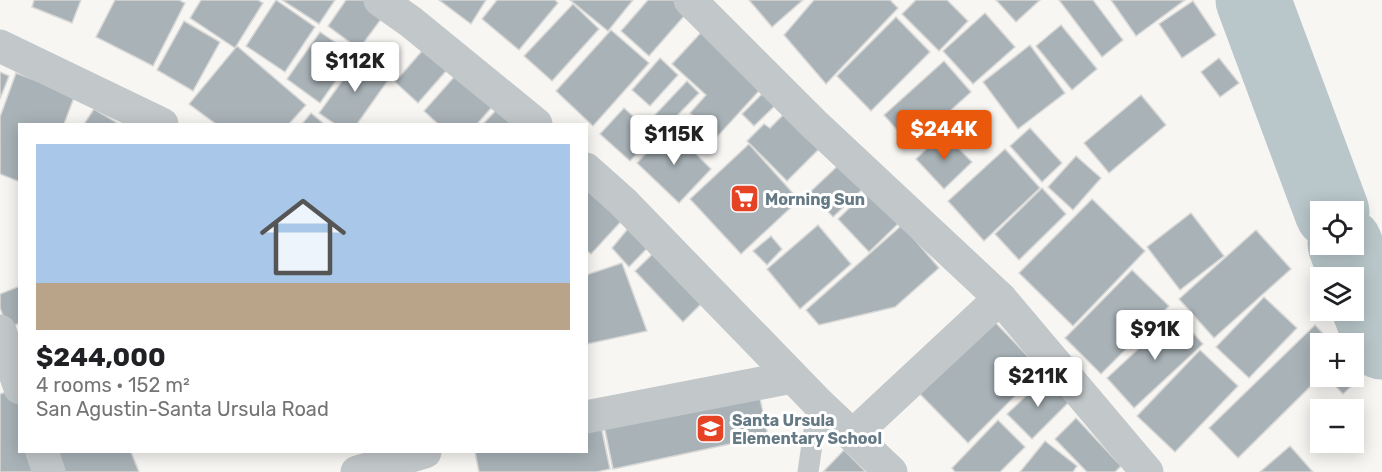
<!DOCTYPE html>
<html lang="en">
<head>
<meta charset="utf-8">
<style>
	:root { --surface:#fff; --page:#f2f2f2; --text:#202124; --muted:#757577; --accent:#ea580c }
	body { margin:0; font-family:Rubik,sans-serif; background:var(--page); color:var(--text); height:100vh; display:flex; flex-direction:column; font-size:22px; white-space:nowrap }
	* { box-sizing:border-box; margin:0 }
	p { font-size:20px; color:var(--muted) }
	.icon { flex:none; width:33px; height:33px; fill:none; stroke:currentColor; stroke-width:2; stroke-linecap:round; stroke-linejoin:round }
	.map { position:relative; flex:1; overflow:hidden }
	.details { position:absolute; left:18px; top:123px; width:570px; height:330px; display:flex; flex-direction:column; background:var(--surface); border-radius:0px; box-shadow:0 3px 15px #0003 }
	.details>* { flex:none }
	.controls { position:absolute; left:1310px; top:201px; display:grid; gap:12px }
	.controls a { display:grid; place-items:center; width:54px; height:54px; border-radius:0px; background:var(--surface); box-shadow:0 3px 15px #0003; font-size:30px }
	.price { position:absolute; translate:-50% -51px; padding:0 14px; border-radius:6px; background:#fff; color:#222; font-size:20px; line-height:39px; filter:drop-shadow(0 2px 3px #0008) }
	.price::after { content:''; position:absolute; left:50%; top:36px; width:18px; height:14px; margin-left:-9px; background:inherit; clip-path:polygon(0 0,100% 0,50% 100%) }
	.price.current { background:var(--accent); color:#fff }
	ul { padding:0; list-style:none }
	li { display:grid; align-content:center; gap:12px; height:318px; padding:0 18px }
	li span { display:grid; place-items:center; height:186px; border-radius:0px; color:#555 }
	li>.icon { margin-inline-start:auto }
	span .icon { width:108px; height:108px; fill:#fffc; stroke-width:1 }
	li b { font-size:26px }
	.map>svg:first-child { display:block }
</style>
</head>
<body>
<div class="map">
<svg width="1382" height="472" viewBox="0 0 1382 472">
	<rect width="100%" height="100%" fill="#f7f6f3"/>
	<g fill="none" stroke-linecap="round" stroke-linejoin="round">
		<!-- river -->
		<g stroke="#b9c7ca" stroke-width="75">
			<polyline points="1253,0 1332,212"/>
			<polyline points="1345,244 1382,342"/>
		</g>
	</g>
	<!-- building -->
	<g fill="#a8b2b7" stroke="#d8d8d6" stroke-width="1.5">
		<polygon points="34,0 81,0 72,23 32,7"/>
		<polygon points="115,0 179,0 185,3 153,66 96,37"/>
		<polygon points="201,0 258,0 263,3 235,48 190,18"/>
		<polygon points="276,0 315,27 285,72 246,46"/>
		<polygon points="282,0 335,0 319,24"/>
		<polygon points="346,0 372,0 387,11 359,49 328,26"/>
		<polygon points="439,0 486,0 471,24"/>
		<polygon points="497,0 555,0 558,3 519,50 482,19"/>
		<polygon points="570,0 633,0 608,31"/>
		<polygon points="648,0 684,0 692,7 649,56 621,31"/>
		<polygon points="749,0 803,0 772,27"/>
		<polygon points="814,0 890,0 898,8 826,84 784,35"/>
		<polygon points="916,0 947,0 968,21 939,51 902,14"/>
		<polygon points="996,0 1040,0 1016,22"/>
		<polygon points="1059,0 1093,0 1123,40 1102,57"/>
		<polygon points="1111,0 1185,0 1136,36"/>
		<polygon points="1193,1 1216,35 1182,58 1159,24"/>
		<polygon points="573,4 599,29 552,81 524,56"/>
		<polygon points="985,13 1015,47 973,84 943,51"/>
		<polygon points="896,17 930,52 871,111 837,76"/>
		<polygon points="184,21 220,42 193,91 157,70"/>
		<polygon points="708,25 768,81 716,138 690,113 706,95 672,64"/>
		<polygon points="1061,25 1097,69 1072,90 1036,46"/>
		<polygon points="611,30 649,63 593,126 556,91"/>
		<polygon points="320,32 354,55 320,103 287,79"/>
		<polygon points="429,43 453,63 418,103 395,82"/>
		<polygon points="1030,45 1065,93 1018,129 983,82"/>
		<polygon points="237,46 306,105 289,124 216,124 189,104"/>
		<polygon points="361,55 391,76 357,124 335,124 319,113"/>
		<polygon points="660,58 678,75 650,106 632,90"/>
		<polygon points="1219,58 1239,83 1220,97 1201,72"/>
		<polygon points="944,61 971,92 911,146 884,115"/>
		<polygon points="463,67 499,99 477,124 438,124 424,111"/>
		<polygon points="0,72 9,76 0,99"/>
		<polygon points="16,73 75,95 64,124 20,124 20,182 0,174 0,117"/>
		<polygon points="687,81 699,93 665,128 653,117"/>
		<polygon points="770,86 783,98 754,126 742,114"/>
		<polygon points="1141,95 1166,125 1109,173 1084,143"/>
		<polygon points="503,103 527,124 483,124"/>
		<polygon points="791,107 826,142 787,181 747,141 764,124 770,128"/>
		<polygon points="624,108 654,135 630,161 600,134"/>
		<polygon points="94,109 119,124 84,124"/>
		<polygon points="311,113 324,124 302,124"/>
		<polygon points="670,128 711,169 679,203 637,163"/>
		<polygon points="1030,128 1062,163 1042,182 1010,146"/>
		<polygon points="943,133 972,162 944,189 916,159"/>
		<polygon points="749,144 799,200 741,254 690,199"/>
		<polygon points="1005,149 1040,188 984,241 948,201"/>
		<polygon points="1076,156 1101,178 1073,210 1048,187"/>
		<polygon points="844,160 867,185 833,217 810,192"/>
		<polygon points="586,182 625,217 591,254 586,250"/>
		<polygon points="870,188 901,221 869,252 838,219"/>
		<polygon points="1042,188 1066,214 1019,260 995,234"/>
		<polygon points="1092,199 1145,251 1073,326 1019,273"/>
		<polygon points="1191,213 1224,256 1180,290 1147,247"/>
		<polygon points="636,219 656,239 629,267 612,248"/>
		<polygon points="818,225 851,264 800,309 767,269"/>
		<polygon points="902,225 939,268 895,307 819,325 806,310"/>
		<polygon points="1256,230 1291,269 1214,338 1179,299"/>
		<polygon points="771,236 782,249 767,265 753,251"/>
		<polygon points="662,245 709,296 683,322 635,271"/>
		<polygon points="622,263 647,331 587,344 586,275"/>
		<polygon points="1132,270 1169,306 1101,374 1065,338"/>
		<polygon points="20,286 20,323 8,328 0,308 0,294"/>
		<polygon points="1264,297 1297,328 1249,378 1216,347"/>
		<polygon points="1176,314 1203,344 1134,408 1107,378"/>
		<polygon points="993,320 1041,370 968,443 919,393"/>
		<polygon points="1315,325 1333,344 1320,344 1321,376 1238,458 1209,428"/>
		<polygon points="1200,350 1238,386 1175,452 1137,416"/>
		<polygon points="1353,364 1363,375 1343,394 1326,376 1353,376"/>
		<polygon points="1045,378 1069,402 1032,439 1007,414"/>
		<polygon points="15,389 20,404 20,452 33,452 39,472 0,472 0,394"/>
		<polygon points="758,389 768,436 613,469 603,421"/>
		<polygon points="1076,418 1121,466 1115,472 1087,472 1055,439"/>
		<polygon points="998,420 1025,447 1000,472 955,472 952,468"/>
		<polygon points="600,421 610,469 596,472 479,472 475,452 586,452 586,424"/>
		<polygon points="1045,441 1077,466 1073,472 1020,472"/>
		<polygon points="1290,446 1313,472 1260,472"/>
		<polygon points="844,450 866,472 823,472"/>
		<polygon points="50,452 131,452 139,472 57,472"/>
	</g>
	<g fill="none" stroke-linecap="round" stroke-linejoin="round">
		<!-- service -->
		<polyline stroke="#c2c7c9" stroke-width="21" points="808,472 818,403"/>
		<!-- minor -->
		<g stroke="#c2c7c9" stroke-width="33">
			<polyline points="380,0 411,22 536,124"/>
			<polyline points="690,0 813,123 1000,298 1147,472"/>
			<polyline points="0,46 162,124"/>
			<polyline points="586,169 623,202 818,403 891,472"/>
			<polyline points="0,331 20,388"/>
			<polyline points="853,435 1000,298"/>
			<polyline points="42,452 49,472"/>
		</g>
		<!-- tertiary -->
		<g stroke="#c2c7c9" stroke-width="33">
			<polyline points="586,417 792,377"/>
			<polyline points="357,472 425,452"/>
		</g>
	</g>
	<!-- icons -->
	<defs>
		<symbol id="supermarket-square" viewBox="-11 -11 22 22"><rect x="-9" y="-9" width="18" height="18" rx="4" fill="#e64324" stroke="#fff"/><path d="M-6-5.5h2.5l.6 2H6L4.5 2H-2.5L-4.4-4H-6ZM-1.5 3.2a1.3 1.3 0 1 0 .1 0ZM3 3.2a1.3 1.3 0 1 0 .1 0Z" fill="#fff"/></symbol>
		<symbol id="school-square" viewBox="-11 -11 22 22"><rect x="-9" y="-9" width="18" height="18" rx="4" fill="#e64324" stroke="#fff"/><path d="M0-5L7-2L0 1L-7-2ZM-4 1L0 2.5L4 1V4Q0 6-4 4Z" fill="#fff"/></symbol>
	</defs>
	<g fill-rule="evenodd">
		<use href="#supermarket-square" x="728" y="182" width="33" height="33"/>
		<use href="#school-square" x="694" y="412" width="33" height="33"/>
	</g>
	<g text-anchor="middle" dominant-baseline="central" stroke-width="6" stroke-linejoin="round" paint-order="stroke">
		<!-- poi labels -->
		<g font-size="16" font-weight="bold" fill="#657985" stroke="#fff" text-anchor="start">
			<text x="765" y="199">Morning Sun</text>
			<text x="732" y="420">Santa Ursula<tspan x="732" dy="18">Elementary School</tspan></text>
		</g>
	</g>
</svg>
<div class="controls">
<a><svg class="icon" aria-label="locate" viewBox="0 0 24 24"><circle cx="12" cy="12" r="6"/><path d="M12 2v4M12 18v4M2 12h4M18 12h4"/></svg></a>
<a><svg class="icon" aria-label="layers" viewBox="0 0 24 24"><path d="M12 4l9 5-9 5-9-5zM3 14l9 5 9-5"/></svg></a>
<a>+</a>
<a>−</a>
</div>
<b class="price" style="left:355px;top:93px">$112K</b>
<b class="price current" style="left:944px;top:161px">$244K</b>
<b class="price" style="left:674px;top:166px">$115K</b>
<b class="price" style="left:1155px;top:361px">$91K</b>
<b class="price" style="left:1038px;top:408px">$211K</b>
<section class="details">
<ul>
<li><span style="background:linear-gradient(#a9c7e8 75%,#b9a48a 0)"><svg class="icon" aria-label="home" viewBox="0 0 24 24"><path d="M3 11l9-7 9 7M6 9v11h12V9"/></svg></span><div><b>$244,000</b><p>4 rooms · 152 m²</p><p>San Agustin-Santa Ursula Road</p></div></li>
</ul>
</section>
</div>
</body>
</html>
